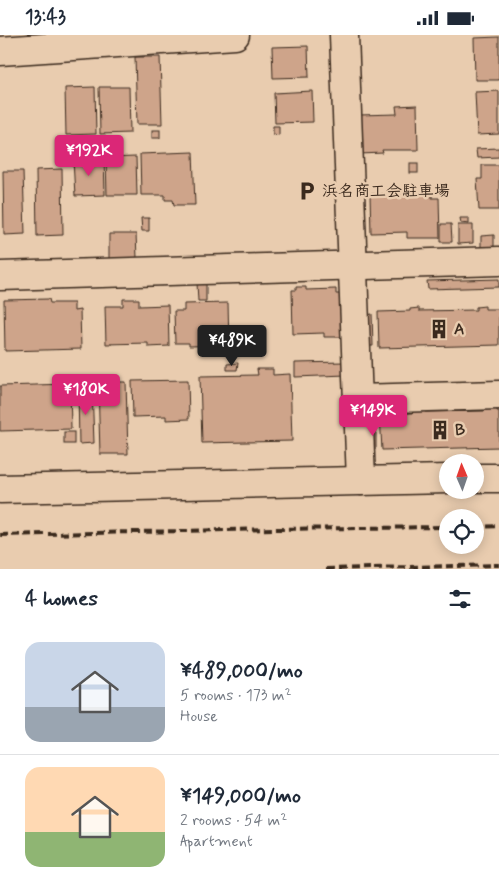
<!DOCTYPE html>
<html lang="en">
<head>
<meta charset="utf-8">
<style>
	:root { --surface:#fff; --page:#f6f6f7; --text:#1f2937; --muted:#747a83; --line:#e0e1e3; --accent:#db2777 }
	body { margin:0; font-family:Mynerve,"Klee One",sans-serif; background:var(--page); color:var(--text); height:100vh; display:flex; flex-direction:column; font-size:19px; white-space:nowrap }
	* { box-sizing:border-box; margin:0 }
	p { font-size:16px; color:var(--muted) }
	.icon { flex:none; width:28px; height:28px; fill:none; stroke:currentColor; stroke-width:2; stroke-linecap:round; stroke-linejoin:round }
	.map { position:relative; height:534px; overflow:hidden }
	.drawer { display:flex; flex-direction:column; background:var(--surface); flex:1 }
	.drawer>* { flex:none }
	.needle { width:32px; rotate:358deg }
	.buttons { position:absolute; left:439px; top:419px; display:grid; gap:10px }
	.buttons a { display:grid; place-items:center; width:45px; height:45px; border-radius:50%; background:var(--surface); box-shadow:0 2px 12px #0003; font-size:25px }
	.price { position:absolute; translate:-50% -42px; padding:0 11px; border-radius:5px; background:var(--accent); color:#fff; font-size:16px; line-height:32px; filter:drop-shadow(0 1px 2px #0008) }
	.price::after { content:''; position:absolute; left:50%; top:30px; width:15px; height:11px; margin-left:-8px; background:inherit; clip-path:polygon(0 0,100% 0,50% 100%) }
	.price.on { background:#222; color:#fff }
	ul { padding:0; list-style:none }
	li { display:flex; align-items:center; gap:15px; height:125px; padding:0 25px }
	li+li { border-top:1px solid var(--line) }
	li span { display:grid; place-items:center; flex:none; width:140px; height:100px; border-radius:15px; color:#555 }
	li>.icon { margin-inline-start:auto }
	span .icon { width:60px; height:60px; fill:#fffc; stroke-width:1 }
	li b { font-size:21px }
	h2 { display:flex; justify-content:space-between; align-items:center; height:60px; padding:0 25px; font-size:21px }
	.status { display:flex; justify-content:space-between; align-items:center; height:35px; padding:0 25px; background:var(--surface); direction:ltr }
	.status svg { height:14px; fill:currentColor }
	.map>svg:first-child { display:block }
</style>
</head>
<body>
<div class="status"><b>13:43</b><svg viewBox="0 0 49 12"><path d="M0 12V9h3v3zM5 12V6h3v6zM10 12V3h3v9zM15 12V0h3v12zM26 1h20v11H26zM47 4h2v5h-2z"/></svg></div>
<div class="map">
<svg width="499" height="534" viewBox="0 0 499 534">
	<rect width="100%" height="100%" fill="#e9ccaf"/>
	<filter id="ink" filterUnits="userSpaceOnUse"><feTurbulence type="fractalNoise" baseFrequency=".02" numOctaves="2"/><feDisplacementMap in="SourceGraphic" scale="10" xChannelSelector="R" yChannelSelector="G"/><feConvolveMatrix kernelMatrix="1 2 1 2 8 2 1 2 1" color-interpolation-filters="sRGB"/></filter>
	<g filter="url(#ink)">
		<!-- building -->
		<g fill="#cea48a" stroke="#3b2a1e">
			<polygon points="499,2 499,45 475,45 474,3"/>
			<polygon points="308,11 309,42 273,43 272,12"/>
			<polygon points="135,22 160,22 162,89 137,89"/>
			<polygon points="95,52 96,99 66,100 65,53"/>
			<polygon points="99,52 129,52 130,98 100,99"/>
			<polygon points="312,56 313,87 275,88 274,58"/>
			<polygon points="499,56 499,99 477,100 475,57"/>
			<polygon points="417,70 418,115 382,115 383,118 360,119 359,80 397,79 396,71"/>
			<polygon points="273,91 279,91 279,100 273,99"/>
			<rect x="152" y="95" width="8" height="8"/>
			<polygon points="499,113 499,122 477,123 476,114"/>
			<polygon points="193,117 195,170 174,170 173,165 165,165 165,160 141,160 140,119"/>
			<polygon points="136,122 137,160 107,160 106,123"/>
			<polygon points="104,123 105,160 75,161 73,124"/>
			<rect x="410" y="128" width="8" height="10"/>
			<polygon points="482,130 499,130 499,175 479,175 477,144 482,144"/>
			<polygon points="62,134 63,200 37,201 36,135"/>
			<polygon points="3,136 23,136 25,199 4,200"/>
			<polygon points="432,157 432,163 439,163 440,203 407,203 407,197 371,198 370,159"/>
			<polygon points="141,183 149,183 149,196 142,196"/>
			<polygon points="460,183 469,183 469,189 461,188"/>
			<polygon points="441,189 451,189 452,207 441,207"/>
			<polygon points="458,190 473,190 473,208 458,209"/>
			<polygon points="109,199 136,199 137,223 109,224"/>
			<polygon points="494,200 494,212 481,213 481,201"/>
			<polygon points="499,244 499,252 428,254 427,246"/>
			<polygon points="197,248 206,248 206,266 198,266"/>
			<polygon points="296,252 306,252 306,255 336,254 336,259 344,259 345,302 324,302 324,298 293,299 292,255 296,255"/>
			<polygon points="49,264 50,268 74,268 74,276 80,275 81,314 5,316 4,265"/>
			<polygon points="123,264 139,264 139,271 168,270 169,311 148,312 148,308 106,309 105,271 123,271"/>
			<polygon points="228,268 229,310 189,311 189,308 175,308 174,276 184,276 184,269"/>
			<polygon points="485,271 485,274 499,274 499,310 379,313 378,277 410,276 410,274 419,273 419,276 476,275 476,272"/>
			<polygon points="372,279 373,311 367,311 366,280"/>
			<polygon points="345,327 346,340 295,342 295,328"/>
			<polygon points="238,328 237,335 227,335 227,329"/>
			<polygon points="257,334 273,334 273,340 290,339 292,406 202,408 200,341 258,340"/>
			<polygon points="188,345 189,384 166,385 166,381 133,382 132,346"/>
			<polygon points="98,347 126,347 128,419 100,419"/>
			<polygon points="70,349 71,394 0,396 0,351"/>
			<polygon points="78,353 92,353 94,408 79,409"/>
			<polygon points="484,373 497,373 497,376 499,376 499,412 382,415 380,379 412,378 412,375 425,375 425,377 484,376"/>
			<polygon points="370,390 376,390 376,413 370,414"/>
			<rect x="64" y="397" width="10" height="12"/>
		</g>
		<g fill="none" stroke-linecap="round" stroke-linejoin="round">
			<defs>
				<g id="minor">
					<polyline points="344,0 361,446"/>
					<polyline points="0,16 235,0"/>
					<polyline points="0,241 499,226"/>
					<polyline points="358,364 499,360"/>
					<polyline points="475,443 499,443"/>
					<polyline points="0,454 448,444"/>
				</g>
			</defs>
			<!-- minor casing -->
			<use href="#minor" stroke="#3b2a1e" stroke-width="31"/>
			<!-- minor -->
			<use href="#minor" stroke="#e9ccaf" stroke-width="28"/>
			<!-- rail -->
			<g stroke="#3b2a1e" stroke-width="4" stroke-dasharray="8 4" stroke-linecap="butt">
				<polyline points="475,492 499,491"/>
				<polyline points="0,500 274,494 448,492"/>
				<polyline points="326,534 499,530"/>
			</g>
		</g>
	</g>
	<!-- icons -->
	<defs>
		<symbol id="parking-bare" viewBox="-9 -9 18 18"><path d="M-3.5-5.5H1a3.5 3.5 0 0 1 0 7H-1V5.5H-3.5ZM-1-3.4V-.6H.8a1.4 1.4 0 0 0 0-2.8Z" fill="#3b2a1e" stroke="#e9ccaf" stroke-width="2.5" paint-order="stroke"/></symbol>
		<symbol id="building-bare" viewBox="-9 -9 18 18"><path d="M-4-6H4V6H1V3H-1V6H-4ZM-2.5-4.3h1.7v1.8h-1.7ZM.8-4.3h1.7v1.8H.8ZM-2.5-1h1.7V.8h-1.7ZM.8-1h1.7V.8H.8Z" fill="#3b2a1e" stroke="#e9ccaf" stroke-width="2.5" paint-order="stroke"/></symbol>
	</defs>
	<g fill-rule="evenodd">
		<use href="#parking-bare" x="293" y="142" width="28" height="28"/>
		<use href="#building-bare" x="425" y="280" width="28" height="28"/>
		<use href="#building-bare" x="426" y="381" width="28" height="28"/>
	</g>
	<g text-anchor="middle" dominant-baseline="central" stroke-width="5" stroke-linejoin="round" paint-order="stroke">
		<!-- poi labels -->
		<g font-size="16" font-weight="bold" fill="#3b2a1e" stroke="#e9ccaf" text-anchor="start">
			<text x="322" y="156">浜名商工会駐車場</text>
			<text x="454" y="294">A</text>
			<text x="455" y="395">B</text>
		</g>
	</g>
</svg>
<div class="buttons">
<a><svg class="needle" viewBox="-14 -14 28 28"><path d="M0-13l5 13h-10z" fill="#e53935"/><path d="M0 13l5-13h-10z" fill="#747a83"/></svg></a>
<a><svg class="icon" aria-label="locate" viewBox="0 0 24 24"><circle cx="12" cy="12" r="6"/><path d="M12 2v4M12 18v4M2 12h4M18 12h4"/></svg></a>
</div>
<b class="price" style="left:89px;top:142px">¥192K</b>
<b class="price on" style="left:232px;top:332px">¥489K</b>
<b class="price" style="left:86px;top:381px">¥180K</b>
<b class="price" style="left:373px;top:402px">¥149K</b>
</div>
<section class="drawer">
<h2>4 homes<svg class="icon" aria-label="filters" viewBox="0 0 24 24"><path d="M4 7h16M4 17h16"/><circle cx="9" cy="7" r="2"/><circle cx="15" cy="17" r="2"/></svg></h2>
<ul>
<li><span style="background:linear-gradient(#c9d6e8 65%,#9aa5b1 0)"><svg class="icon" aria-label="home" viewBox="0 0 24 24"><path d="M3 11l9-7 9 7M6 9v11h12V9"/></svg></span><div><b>¥489,000/mo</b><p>5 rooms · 173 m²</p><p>House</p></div></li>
<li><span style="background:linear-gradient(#ffd9b3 65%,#8fb573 0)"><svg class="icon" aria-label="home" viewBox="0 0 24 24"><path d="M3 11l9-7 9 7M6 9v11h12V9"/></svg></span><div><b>¥149,000/mo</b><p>2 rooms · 54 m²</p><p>Apartment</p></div></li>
</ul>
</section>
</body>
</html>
